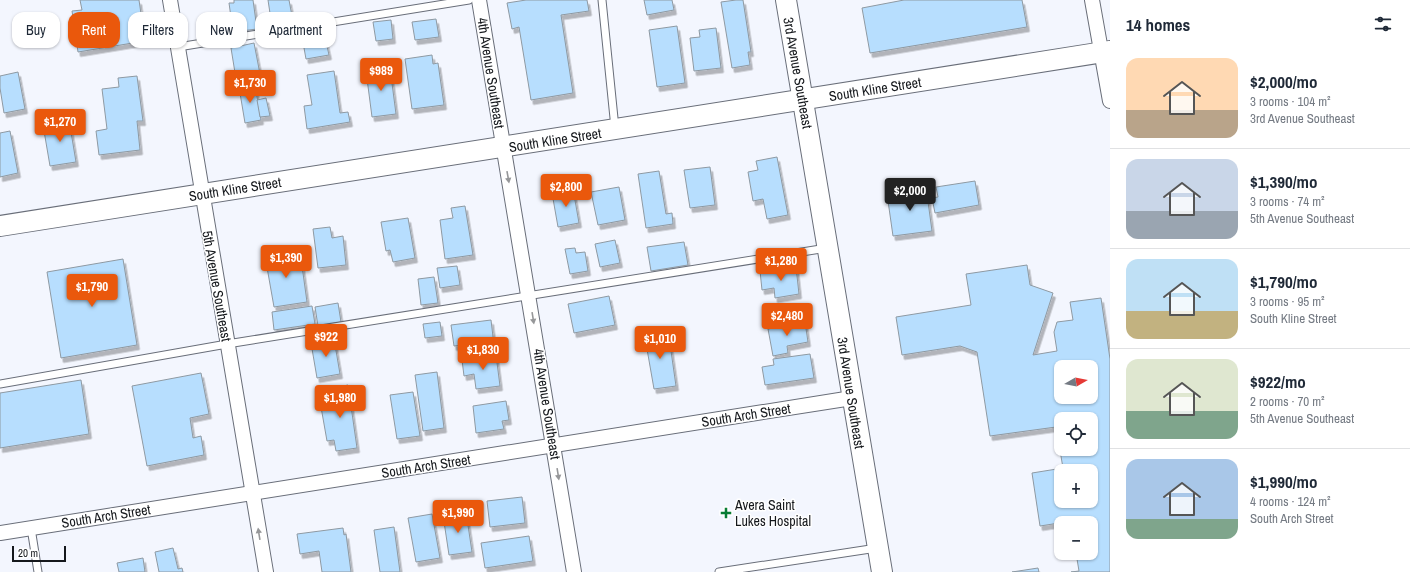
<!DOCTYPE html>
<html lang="en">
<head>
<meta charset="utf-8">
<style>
	:root { --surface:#fff; --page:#f6f6f7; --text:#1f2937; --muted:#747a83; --line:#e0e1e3; --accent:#ea580c }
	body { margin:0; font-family:"Archivo Narrow",sans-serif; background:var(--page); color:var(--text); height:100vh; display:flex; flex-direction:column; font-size:15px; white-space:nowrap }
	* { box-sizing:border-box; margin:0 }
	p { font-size:13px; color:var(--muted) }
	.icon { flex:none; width:22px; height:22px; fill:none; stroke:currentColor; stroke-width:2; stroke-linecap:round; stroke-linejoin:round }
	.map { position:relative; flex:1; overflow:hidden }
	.panel { display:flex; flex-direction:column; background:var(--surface); width:300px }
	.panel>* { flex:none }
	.hud { position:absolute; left:12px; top:12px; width:380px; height:36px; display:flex; gap:8px }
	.needle { width:26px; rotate:81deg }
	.controls { position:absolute; left:1054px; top:360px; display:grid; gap:8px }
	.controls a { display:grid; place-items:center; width:44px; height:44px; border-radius:8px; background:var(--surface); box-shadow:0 1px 3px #0004; font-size:20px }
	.scale { position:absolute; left:12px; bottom:10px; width:54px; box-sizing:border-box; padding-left:4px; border:2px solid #15181c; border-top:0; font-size:11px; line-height:14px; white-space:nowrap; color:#15181c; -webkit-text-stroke:3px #fff; paint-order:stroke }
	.price { position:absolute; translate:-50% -34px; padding:0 9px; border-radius:4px; background:var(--accent); color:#fff; font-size:13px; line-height:26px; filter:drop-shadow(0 1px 2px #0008) }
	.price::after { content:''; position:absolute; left:50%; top:24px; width:12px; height:9px; margin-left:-6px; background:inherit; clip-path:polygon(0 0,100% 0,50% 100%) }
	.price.current { background:#222; color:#fff }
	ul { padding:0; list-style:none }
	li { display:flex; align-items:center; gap:12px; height:100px; padding:0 16px }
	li+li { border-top:1px solid var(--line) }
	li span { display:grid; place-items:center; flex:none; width:112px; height:80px; border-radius:12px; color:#555 }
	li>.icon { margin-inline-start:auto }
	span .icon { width:48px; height:48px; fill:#fffc; stroke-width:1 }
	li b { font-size:17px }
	h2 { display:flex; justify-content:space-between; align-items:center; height:48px; padding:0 16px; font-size:17px }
	.pill { padding:0 14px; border-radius:12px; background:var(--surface); box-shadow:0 1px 3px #0004; font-size:14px; line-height:36px }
	.pill.current { background:var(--accent); color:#fff }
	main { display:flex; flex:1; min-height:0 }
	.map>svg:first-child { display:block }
</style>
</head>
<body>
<main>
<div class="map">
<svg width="1110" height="572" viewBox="0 0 1110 572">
	<defs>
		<filter id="shadow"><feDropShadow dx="2.5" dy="4.5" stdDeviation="0" flood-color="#0004"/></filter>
	</defs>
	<rect width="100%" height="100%" fill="#f3f6fe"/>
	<!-- building -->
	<g fill="#b7defe" stroke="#8e99a2" fill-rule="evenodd" filter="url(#shadow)">
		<polygon points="80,0 139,0 145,41 78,52 72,11 82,10"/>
		<polygon points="234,0 253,0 257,29 233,32 229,3 234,3"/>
		<polygon points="268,0 289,0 292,16 271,20"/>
		<polygon points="526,0 587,0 589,11 561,15 573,93 531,100 519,27 512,29 507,3"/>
		<polygon points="644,0 672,0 674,10 647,15"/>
		<polygon points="736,0 743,0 751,52 748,52 750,65 732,68 721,2"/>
		<polygon points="904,0 1022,0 1027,27 870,53 862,8"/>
		<polygon points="436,19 439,37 415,40 412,22"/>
		<polygon points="391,20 393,39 376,41 373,22"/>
		<polygon points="677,26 685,83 657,87 649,30"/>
		<polygon points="716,28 721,68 694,71 690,38 700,37 699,30"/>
		<polygon points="324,33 329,55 306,59 302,37"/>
		<polygon points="254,43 260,74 236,79 231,48"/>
		<polygon points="432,55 433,64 438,63 444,105 412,109 405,59"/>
		<polygon points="390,68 396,114 372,117 366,71"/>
		<polygon points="334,71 340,113 348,112 350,122 307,129 304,106 312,105 307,75"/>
		<polygon points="18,72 25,109 4,113 0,88 0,76"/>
		<polygon points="137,76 143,121 137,121 140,150 99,155 96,131 107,129 102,89 119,87 118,78"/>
		<polygon points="255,85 261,120 245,123 239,87"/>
		<polygon points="266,98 270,116 260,117 257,100"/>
		<polygon points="69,120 76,162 50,166 43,125"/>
		<polygon points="10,131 18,173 0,177 0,133"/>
		<polygon points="777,157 788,215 767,219 763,199 753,201 748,172 758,170 756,161"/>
		<polygon points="710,167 715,205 690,208 684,170"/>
		<polygon points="659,171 666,214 672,213 673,224 646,228 638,174"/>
		<polygon points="975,181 979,205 935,213 932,198 938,197 936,187"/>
		<polygon points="619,187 625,220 598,225 591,192"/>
		<polygon points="926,187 932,231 893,236 887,194"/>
		<polygon points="573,189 579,223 558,227 552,193"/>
		<polygon points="465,206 473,255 445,259 440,220 453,218 451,208"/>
		<polygon points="408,218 415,258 393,262 390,250 386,251 381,222"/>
		<polygon points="330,227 332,238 343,236 346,265 318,268 313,229"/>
		<polygon points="615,240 620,263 600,267 595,244"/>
		<polygon points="684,242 688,265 651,271 647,247"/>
		<polygon points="575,248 576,253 585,252 588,271 570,274 565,249"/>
		<polygon points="297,251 299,267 302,266 307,302 274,307 265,256"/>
		<polygon points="123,259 137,345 61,358 47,272"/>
		<path d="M 1027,265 L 1030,285 L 1053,293 L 1033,355 L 1057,351 L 1054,332 L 1057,322 L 1073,320 L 1070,302 L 1101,298 L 1110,359 L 1110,572 L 1071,572 L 1079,571 L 1076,553 L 1091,553 L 1091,523 L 1072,523 L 1072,521 L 1040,526 L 1032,473 L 1063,468 L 1056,427 L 990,436 L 977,352 L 960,346 L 902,355 L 896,317 L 971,305 L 966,274 ZM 1061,367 L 1091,367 L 1091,397 L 1061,397 ZM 1061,419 L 1091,419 L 1091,449 L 1061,449 ZM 1061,471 L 1091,471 L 1091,501 L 1061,501 Z"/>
		<polygon points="457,266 460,285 440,288 437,268"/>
		<polygon points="796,267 799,294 775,298 774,288 762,290 760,271"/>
		<polygon points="434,277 438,303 421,305 418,279"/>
		<polygon points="609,296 615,325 574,333 568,304"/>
		<polygon points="338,303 341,322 318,326 315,307"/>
		<polygon points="312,306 315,324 274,330 272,312"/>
		<polygon points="491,320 494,345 478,347 479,353 465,355 463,345 454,346 451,325"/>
		<polygon points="440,322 442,336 425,338 423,324"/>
		<polygon points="805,322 808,342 787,346 788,353 773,356 768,329"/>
		<polygon points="658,330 659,338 669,337 676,386 654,389 644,332"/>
		<polygon points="334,339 340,374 317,378 311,343"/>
		<polygon points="810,354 814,378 765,385 762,367 774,365 773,359"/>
		<polygon points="496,355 500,386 476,389 474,374 464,376 462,360"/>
		<polygon points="437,372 444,428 423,431 415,375"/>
		<polygon points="201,373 209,414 190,418 193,438 201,436 204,455 147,466 132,386"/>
		<polygon points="81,380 89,434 0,448 0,393"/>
		<polygon points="348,385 357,448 336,451 334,440 327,441 321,407 331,406 328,389"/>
		<polygon points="413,392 420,436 397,439 390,395"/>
		<polygon points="506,401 509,420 502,421 504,429 476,433 473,406"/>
		<polygon points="522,497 525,523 490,527 487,501"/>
		<polygon points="466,512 472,552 449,555 443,515"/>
		<polygon points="432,514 440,558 416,562 408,518"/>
		<polygon points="394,527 400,572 380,572 374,530"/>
		<polygon points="343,528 344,535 346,534 351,572 322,572 319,551 300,554 297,534"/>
		<polygon points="529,536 533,561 485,568 481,543"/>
		<polygon points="173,548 178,569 182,568 183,572 159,572 155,552"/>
		<polygon points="143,558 145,572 119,572 117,563"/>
		<polygon points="1038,568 1039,572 1012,572"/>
	</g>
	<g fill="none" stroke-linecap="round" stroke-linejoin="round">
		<defs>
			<g id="lane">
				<polyline points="602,0 615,128"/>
				<polyline points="178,47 469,0"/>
				<polyline points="0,384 227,344 827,248"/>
				<polyline points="31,528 38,572"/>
				<polyline points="719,572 877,548"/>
			</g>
			<g id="street">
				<polyline points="170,0 266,572"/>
				<polyline points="479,0 574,572"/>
				<polyline points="1092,0 1110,101"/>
				<polyline points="0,533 852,398"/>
			</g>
			<g id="secondary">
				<polyline points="786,0 882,572"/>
				<polyline points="0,226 1110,51"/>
			</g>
		</defs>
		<!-- lane casing -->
		<use href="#lane" stroke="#696e79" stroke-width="9"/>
		<!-- street casing -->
		<use href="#street" stroke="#696e79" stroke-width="16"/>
		<!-- secondary casing -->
		<use href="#secondary" stroke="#696e79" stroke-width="22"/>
		<!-- lane -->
		<use href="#lane" stroke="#fff" stroke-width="7"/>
		<!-- street -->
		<use href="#street" stroke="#fff" stroke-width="14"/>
		<!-- secondary -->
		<use href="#secondary" stroke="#fff" stroke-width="20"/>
	</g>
	<!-- one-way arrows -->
	<defs><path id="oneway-solid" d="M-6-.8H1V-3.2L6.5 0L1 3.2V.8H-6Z"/></defs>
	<g fill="#969799">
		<use href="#oneway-solid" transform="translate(508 177) rotate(80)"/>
		<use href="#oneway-solid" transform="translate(533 318) rotate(81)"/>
		<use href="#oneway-solid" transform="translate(558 474) rotate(81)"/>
		<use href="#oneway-solid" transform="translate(259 534) rotate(-99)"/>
	</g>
	<!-- markers -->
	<path fill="#097d33" stroke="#fff" stroke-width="1.5" d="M724 507h4v4h4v4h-4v4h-4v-4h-4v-4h4z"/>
	<g text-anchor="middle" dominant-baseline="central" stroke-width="3" stroke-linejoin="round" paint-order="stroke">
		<!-- street labels -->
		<g font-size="14" fill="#15181c" stroke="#fff">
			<text transform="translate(491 73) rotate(81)">4th Avenue Southeast</text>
			<text transform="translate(798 73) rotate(80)">3rd Avenue Southeast</text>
			<text transform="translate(875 89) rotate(-9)">South Kline Street</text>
			<text transform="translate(555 140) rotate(-9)">South Kline Street</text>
			<text transform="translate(235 189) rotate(-9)">South Kline Street</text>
			<text transform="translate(217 286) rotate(80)">5th Avenue Southeast</text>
			<text transform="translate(851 393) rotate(81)">3rd Avenue Southeast</text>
			<text transform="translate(547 404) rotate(81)">4th Avenue Southeast</text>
			<text transform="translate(746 415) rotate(-9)">South Arch Street</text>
			<text transform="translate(426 466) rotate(-9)">South Arch Street</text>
			<text transform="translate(106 516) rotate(-9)">South Arch Street</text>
		</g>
		<!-- poi labels -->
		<g font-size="14" fill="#15181c" stroke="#fff" text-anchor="start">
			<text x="735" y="505">Avera Saint<tspan x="735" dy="16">Lukes Hospital</tspan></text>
		</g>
	</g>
</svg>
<div class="controls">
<a><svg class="needle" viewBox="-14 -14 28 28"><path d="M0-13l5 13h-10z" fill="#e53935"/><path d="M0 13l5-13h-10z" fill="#747a83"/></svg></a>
<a><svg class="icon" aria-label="locate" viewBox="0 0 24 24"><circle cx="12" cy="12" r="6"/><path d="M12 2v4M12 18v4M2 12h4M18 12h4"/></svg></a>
<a>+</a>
<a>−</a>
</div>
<div class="scale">20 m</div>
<b class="price" style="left:381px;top:92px">$989</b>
<b class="price" style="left:250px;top:104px">$1,730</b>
<b class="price" style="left:60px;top:143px">$1,270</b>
<b class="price" style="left:566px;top:208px">$2,800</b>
<b class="price current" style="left:910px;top:212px">$2,000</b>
<b class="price" style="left:286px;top:279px">$1,390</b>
<b class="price" style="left:781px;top:282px">$1,280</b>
<b class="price" style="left:92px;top:308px">$1,790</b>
<b class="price" style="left:787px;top:337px">$2,480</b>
<b class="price" style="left:326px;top:358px">$922</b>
<b class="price" style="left:660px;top:360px">$1,010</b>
<b class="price" style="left:483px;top:371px">$1,830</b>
<b class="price" style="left:340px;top:419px">$1,980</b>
<b class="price" style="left:458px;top:534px">$1,990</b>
<div class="hud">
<a class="pill">Buy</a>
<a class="pill current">Rent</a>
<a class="pill">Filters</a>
<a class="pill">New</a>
<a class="pill">Apartment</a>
</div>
</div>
<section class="panel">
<h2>14 homes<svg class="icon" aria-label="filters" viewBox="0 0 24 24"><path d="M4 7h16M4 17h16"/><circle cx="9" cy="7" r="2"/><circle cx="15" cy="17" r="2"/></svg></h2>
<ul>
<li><span style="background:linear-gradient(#ffd9b3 65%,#b9a48a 0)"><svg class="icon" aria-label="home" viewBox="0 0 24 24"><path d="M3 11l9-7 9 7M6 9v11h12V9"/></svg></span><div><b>$2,000/mo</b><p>3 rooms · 104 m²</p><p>3rd Avenue Southeast</p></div></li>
<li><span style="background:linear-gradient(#c9d6e8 65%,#9aa5b1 0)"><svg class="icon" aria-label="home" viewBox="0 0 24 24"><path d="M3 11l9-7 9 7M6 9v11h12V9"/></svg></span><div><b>$1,390/mo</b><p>3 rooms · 74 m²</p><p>5th Avenue Southeast</p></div></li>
<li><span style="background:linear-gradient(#bfe0f5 65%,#c2b280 0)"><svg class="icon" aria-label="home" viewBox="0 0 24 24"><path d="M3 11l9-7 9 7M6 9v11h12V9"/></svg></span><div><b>$1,790/mo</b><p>3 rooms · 95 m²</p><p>South Kline Street</p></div></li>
<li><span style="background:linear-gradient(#dfe7d0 65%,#7fa58c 0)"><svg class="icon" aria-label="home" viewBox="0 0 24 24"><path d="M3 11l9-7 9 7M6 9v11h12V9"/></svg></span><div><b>$922/mo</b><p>2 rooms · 70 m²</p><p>5th Avenue Southeast</p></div></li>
<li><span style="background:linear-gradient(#a9c7e8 75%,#7fa58c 0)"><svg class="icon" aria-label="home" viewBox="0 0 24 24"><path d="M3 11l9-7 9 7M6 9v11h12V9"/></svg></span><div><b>$1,990/mo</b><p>4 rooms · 124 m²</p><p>South Arch Street</p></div></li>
</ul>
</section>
</main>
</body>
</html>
